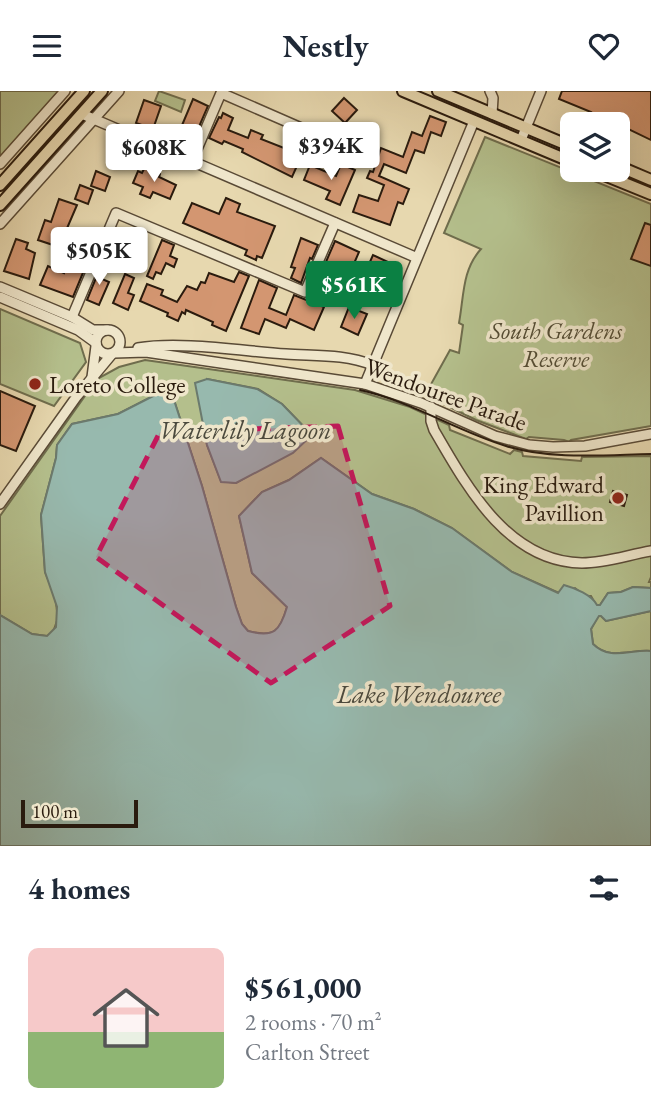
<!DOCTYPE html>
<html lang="en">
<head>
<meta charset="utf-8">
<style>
	:root { --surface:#fff; --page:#f2f2f3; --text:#1f2937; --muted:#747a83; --line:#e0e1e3; --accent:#0b8043 }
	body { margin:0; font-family:"EB Garamond",serif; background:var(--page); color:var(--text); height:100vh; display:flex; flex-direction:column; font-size:26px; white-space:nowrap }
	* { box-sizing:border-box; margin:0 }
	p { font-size:23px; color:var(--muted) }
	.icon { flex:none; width:38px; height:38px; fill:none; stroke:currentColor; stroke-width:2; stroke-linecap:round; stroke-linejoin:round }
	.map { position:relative; height:755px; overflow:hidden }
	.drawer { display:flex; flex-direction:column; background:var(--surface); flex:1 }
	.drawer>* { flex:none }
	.tools { position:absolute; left:560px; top:21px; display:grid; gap:14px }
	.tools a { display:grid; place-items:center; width:70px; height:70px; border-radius:10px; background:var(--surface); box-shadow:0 7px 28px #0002; font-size:35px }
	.scale { position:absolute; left:21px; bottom:18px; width:117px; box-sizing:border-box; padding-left:7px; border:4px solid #2a1b0e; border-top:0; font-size:19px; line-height:24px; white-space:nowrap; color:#2a1b0e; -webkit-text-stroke:5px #efe6cb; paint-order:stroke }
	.price { position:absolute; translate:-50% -60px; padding:0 16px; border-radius:7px; background:#fff; color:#222; font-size:23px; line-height:46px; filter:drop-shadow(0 2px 4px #0008) }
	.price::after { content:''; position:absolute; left:50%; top:42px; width:21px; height:16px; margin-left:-10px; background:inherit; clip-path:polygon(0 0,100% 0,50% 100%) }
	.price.active { background:var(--accent); color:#fff }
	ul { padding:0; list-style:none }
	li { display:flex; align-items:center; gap:21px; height:175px; padding:0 28px }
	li+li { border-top:2px solid var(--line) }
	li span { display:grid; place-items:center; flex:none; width:196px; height:140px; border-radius:10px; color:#555 }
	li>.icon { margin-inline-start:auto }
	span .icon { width:84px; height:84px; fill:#fffc; stroke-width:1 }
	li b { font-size:30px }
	h2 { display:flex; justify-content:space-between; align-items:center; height:84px; padding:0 28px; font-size:30px }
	header { display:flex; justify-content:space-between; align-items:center; height:91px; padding:0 28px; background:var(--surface); font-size:32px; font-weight:700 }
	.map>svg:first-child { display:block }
</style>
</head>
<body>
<header><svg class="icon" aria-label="menu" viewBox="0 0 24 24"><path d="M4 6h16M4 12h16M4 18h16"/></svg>Nestly<svg class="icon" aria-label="heart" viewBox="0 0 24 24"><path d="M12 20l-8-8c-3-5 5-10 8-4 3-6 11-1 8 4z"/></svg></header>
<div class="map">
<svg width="651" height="755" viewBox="0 0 651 755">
	<rect width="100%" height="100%" fill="#e7d8af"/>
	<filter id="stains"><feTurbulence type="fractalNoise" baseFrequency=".00286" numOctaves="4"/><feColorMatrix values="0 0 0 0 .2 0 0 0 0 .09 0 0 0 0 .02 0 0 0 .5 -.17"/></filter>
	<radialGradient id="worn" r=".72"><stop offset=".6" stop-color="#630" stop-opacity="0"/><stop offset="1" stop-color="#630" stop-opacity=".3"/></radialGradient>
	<!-- green -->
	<g fill="#b4bf8c" stroke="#6f6d4d" stroke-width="2" fill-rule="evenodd">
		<polygon points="0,0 61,0 0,69"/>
		<polygon points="159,0 185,9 181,21 155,10"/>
		<path d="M 485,46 L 651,113 L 651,335 L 571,349 L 569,351 L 564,349 L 529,346 L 526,348 L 476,329 L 425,304 L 450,259 L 459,262 L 463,234 L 459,232 C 464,205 462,179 481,158 L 444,142 Z"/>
		<polygon points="0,218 80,252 86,271 54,315 0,293"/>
		<path d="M 145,269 L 355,299 L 410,316 L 449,334 L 450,339 L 510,363 L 514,359 L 522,361 L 523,365 L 581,370 L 582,366 L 651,365 L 651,486 L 649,491 L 651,491 L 651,497 L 633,496 L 621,501 L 608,502 L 600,514 L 596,514 L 591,505 L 585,505 L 575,497 L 559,502 L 512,481 L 452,437 L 414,418 L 372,403 L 321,367 L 289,389 L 262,401 L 239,425 L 252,482 L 287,516 C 280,540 275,547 248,540 L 242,533 L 236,516 L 202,395 L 172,303 L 165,299 L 118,323 L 72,333 L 57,354 L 56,367 L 41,424 L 45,481 L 55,505 L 58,527 L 53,541 L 47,545 L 32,543 L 0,524 L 0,425 L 97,288 L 119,276 ZM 207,288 L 258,298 L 282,313 L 312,344 L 264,376 L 236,392 L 221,390 L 207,354 L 202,323 Z"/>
		<path d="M 651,520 L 651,560 C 631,558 610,570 593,553 L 591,538 L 598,525 L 601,525 L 606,530 Z"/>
	</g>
	<!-- water -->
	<g fill="#97b9ae" stroke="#6b7a6e" stroke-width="2">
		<polygon points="207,288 257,298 282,313 312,344 293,362 236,392 221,391 207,354 195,292"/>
		<path d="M 165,299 L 169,299 L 172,303 L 202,395 L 236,516 L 242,533 L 248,540 C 274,547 280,540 287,516 L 252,482 L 239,425 L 262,401 L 289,389 L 321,367 L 372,403 L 414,418 L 452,437 L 512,481 L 558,502 L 564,494 C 575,497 592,504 597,514 L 600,514 L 608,502 L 621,501 L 633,496 L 651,497 L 651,520 L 606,530 L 601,525 L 599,525 L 591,538 L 593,553 C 610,570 631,558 651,560 L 651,755 L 0,755 L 0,524 L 32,543 L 47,545 L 56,536 L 57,516 L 45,481 L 41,424 L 56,367 L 57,354 L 72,333 L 118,323 Z"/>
	</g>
	<!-- building -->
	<g fill="#d39671" stroke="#2a1b0e" stroke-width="2">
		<polygon points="562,0 651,0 651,49 618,33 598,33 598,31 588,27 591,21 559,8"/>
		<polygon points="344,7 357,19 345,32 332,20"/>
		<polygon points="193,8 208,15 195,45 180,39"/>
		<polygon points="144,9 161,15 153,38 136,32"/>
		<polygon points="223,22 233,27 228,39 248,47 251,39 263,44 261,48 299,63 306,47 313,50 310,57 321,62 316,75 300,68 292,86 242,61 243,58 224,50 222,53 209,47 219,26 221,27"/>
		<polygon points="430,25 446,31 441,45 431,41 424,62 415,59 406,82 384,73 379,85 409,98 403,113 398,111 390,134 353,121 359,104 378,110 384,94 367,87 370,80 373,81 381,57 403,66 412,41 422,45"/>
		<polygon points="341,73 355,79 340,114 326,108 330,100 304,89 310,74 336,85"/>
		<polygon points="145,76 160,83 159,86 176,94 170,108 153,101 150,107 140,103 143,96 133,92 138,80 142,82"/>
		<polygon points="96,80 110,86 105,100 91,95"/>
		<polygon points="80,94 93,99 88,113 75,108"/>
		<polygon points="226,107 240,113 237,121 275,135 262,167 257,165 256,169 245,164 247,159 183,132 192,112 219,123"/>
		<polygon points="59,108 77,114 59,156 38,149 45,129 51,131"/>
		<polygon points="645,132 651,134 651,175 631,168"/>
		<polygon points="301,147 318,154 312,168 310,167 301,192 291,187 295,177 291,176"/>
		<polygon points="16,148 28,152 26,158 35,162 29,188 4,180"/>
		<polygon points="162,149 174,154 170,165 177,168 174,176 166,172 161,183 156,181 153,188 147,185"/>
		<polygon points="335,150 359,161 349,184 362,189 373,164 388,171 372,212 319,187"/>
		<polygon points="67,170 82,174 84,171 87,172 73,206 40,194 48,175 64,182"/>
		<polygon points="102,172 108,174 102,188 109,191 99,214 87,209"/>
		<polygon points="239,181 249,185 226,240 212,234 213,231 186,219 185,223 182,221 178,230 167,225 168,222 140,210 147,193 163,199 161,204 177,211 187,195 197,199 201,191 205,192 209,182 234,191"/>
		<polygon points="125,183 134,187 128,202 134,204 128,219 113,212"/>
		<polygon points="259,189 277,197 269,217 286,224 294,204 324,216 314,239 290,228 286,237 265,228 259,243 241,237"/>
		<polygon points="349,216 367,223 358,244 341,236"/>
		<polygon points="0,300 35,315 16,360 0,354"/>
		<polygon points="613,400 627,404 624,415 610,411"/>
	</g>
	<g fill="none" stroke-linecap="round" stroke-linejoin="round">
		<defs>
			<g id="minor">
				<polyline points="490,0 493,7 492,23"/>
				<polyline points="82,23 415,166"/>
				<polyline points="521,49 541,0"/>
				<polyline points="192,70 221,2 315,43"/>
				<polyline points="0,73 65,0"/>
				<polyline points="0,133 119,0"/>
				<polyline points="0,196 72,226 93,239 107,239"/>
				<polyline points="0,206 78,239 96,252"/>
				<polyline points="72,226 116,122 305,201 335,132"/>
				<circle cx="108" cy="251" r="12"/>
				<path d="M 138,257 C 180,250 242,260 286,263 C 314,265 346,263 372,274"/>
				<polyline points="114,262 146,261 173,265 365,293 421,312 495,345 529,354 553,356 585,355 651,343"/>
				<polyline points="92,286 96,255"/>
				<polyline points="365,293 474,30"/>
				<path d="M 431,316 L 431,330 L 434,339 C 467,396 508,471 582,472 C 605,472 628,464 651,460"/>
				<polyline points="0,413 77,305 112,263"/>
			</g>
			<g id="major">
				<polyline points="403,0 572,71"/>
				<polyline points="438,0 572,56"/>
				<polyline points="618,75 651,89"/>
				<polyline points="592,79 651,103"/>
				<polyline points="0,94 84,0"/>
				<polyline points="0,114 102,0"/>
			</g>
		</defs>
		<!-- minor casing -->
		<use href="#minor" stroke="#594a36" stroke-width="12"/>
		<!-- major casing -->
		<use href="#major" stroke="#2a1b0e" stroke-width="14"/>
		<!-- minor -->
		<use href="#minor" stroke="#efe6cb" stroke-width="9"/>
		<!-- major -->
		<use href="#major" stroke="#e7d8af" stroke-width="10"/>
		<!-- tram -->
		<path stroke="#2a1b0e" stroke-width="2" d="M 360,299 C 411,310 456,340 506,355 C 552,369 603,364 651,363"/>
	</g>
	<!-- marked area -->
	<path fill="#c2185b" fill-opacity="0.2" stroke="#c2185b" stroke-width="5" stroke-dasharray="14 9" stroke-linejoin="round" d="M 338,335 L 390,515 L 271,592 L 96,466 L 160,341 Z"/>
	<!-- markers -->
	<g fill="#8f2418" stroke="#efe6cb" stroke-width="2.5">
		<circle cx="35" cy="293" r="7"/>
		<circle cx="618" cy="407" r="7"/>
	</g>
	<g text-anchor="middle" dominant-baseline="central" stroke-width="7" stroke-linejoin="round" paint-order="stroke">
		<!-- park labels -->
		<g font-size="24" font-style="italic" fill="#534c34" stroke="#efe6cb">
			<text x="556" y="239">South Gardens<tspan x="556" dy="28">Reserve</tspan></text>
		</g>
		<!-- poi labels -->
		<g font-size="24" fill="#2a1b0e" stroke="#efe6cb" text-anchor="start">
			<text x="49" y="293">Loreto College</text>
			<text x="604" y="393" text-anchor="end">King Edward<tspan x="604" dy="28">Pavillion</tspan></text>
		</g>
		<!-- street labels -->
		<g font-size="24" fill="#2a1b0e" stroke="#efe6cb">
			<text transform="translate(446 303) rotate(20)">Wendouree Parade</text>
		</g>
		<!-- water labels -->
		<g font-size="26" font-style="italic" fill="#4b4a3e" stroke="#efe6cb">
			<text x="245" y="339">Waterlily Lagoon</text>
			<text x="419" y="603">Lake Wendouree</text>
		</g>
	</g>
	<rect width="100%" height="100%" filter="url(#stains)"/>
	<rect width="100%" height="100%" fill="url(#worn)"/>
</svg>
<div class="tools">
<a><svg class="icon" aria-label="layers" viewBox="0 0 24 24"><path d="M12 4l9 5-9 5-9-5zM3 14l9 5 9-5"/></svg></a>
</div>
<div class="scale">100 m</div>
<b class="price" style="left:331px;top:91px">$394K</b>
<b class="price" style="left:154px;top:93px">$608K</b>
<b class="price" style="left:99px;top:196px">$505K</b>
<b class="price active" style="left:354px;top:230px">$561K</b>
</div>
<section class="drawer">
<h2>4 homes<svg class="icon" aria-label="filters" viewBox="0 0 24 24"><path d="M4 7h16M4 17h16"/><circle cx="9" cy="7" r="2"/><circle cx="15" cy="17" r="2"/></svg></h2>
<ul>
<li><span style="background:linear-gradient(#f6c9c9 60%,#8fb573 0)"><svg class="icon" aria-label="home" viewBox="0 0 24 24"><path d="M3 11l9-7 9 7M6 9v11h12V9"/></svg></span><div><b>$561,000</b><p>2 rooms · 70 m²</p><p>Carlton Street</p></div></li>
</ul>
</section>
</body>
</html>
